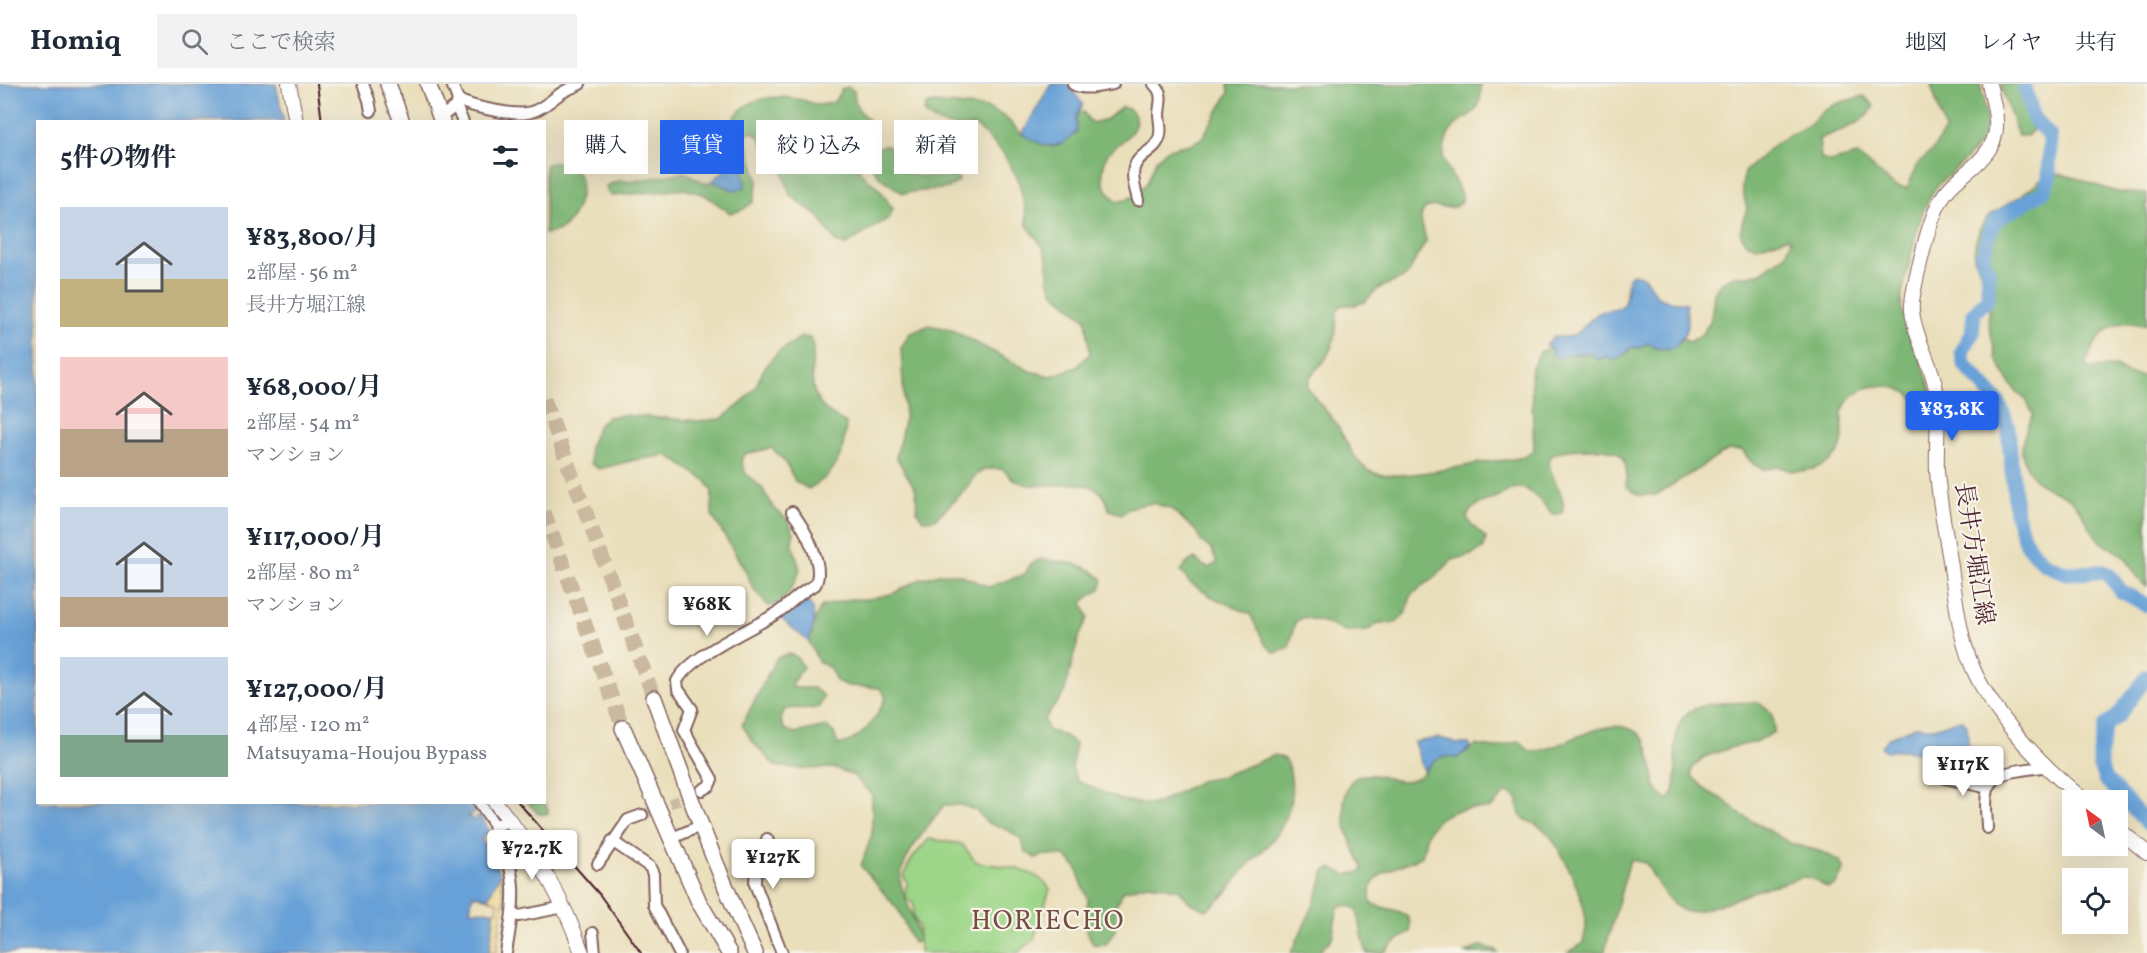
<!DOCTYPE html>
<html lang="ja">
<head>
<meta charset="utf-8">
<style>
	:root { --surface:#fff; --page:#f2f2f3; --text:#1f2937; --muted:#747a83; --line:#e0e1e3; --accent:#2563eb }
	body { margin:0; font-family:Vollkorn,"Noto Serif JP",serif; background:var(--page); color:var(--text); height:100vh; display:flex; flex-direction:column; font-size:22px; white-space:nowrap }
	* { box-sizing:border-box; margin:0 }
	p { font-size:20px; color:var(--muted) }
	.icon { flex:none; width:33px; height:33px; fill:none; stroke:currentColor; stroke-width:2; stroke-linecap:round; stroke-linejoin:round }
	.map { position:relative; flex:1; overflow:hidden }
	.details { position:absolute; left:36px; top:36px; width:510px; height:684px; display:flex; flex-direction:column; background:var(--surface); border-radius:0px; box-shadow:0 6px 24px #0002 }
	.details>* { flex:none }
	.guide { position:absolute; left:564px; top:36px; width:570px; height:54px; display:flex; gap:12px }
	.needle { width:39px; rotate:327deg }
	.tools { position:absolute; left:2062px; top:706px; display:grid; gap:12px }
	.tools a { display:grid; place-items:center; width:66px; height:66px; border-radius:0px; background:var(--surface); box-shadow:0 6px 24px #0002; font-size:30px }
	.price { position:absolute; translate:-50% -51px; padding:0 14px; border-radius:6px; background:#fff; color:#222; font-size:20px; line-height:39px; filter:drop-shadow(0 2px 3px #0008) }
	.price::after { content:''; position:absolute; left:50%; top:36px; width:18px; height:14px; margin-left:-9px; background:inherit; clip-path:polygon(0 0,100% 0,50% 100%) }
	.price.selected { background:var(--accent); color:#fff }
	ul { padding:0; list-style:none }
	li { display:flex; align-items:center; gap:18px; height:150px; padding:0 24px }
	li span { display:grid; place-items:center; flex:none; width:168px; height:120px; border-radius:0px; color:#555 }
	li>.icon { margin-inline-start:auto }
	span .icon { width:72px; height:72px; fill:#fffc; stroke-width:1 }
	li b { font-size:26px }
	h2 { display:flex; justify-content:space-between; align-items:center; height:72px; padding:0 24px; font-size:26px }
	.pill { padding:0 21px; border-radius:0px; background:var(--surface); box-shadow:0 6px 24px #0002; font-size:21px; line-height:54px }
	.pill.selected { background:var(--accent); color:#fff }
	header { display:flex; align-items:center; gap:36px; box-sizing:border-box; height:84px; padding:0 30px; background:var(--surface); border-bottom:2px solid var(--line) }
	header strong { font-size:28px }
	nav { display:flex; gap:33px; margin-inline-start:auto; font-size:21px }
	.search { width:420px; height:54px; background:var(--page); display:flex; align-items:center; gap:15px; box-sizing:border-box; padding:0 21px; border-radius:0px; color:var(--muted); font-size:22px }
	.map>svg:first-child { display:block }
</style>
</head>
<body>
<header>
<strong>Homiq</strong>
<div class="search"><svg class="icon" aria-label="search" viewBox="0 0 24 24"><circle cx="10" cy="10" r="6"/><path d="M15 15l6 6"/></svg>ここで検索</div>
<nav><a>地図</a><a>レイヤ</a><a>共有</a></nav>
</header>
<div class="map">
<svg width="2147" height="869" viewBox="0 0 2147 869">
	<rect width="100%" height="100%" fill="#f7f3e8"/>
	<filter id="ink" filterUnits="userSpaceOnUse"><feTurbulence type="fractalNoise" baseFrequency=".0167" numOctaves="2"/><feDisplacementMap in="SourceGraphic" scale="12" xChannelSelector="R" yChannelSelector="G"/><feConvolveMatrix kernelMatrix="1 2 1 2 8 2 1 2 1" color-interpolation-filters="sRGB"/></filter>
	<filter id="wash" filterUnits="userSpaceOnUse"><feTurbulence type="fractalNoise" baseFrequency=".008" numOctaves="4" result="noise"/><feDisplacementMap in="SourceGraphic" scale="24" xChannelSelector="R" yChannelSelector="G"/><feGaussianBlur stdDeviation="1.35" result="paint"/><feColorMatrix in="noise" values="0 0 0 0 0 0 0 0 0 0 0 0 0 0 0 0 0 1.4 0 .05"/><feComposite in="paint" operator="in"/></filter>
	<g filter="url(#wash)">
		<rect width="100%" height="100%" fill="#eadfbb"/>
		<!-- green -->
		<path fill="#9dd688" stroke="#747a5a" stroke-width="1.5" d="M 929,755 L 962,760 L 976,778 C 1000,782 1035,783 1050,805 L 1034,855 L 1018,869 L 920,869 L 920,860 L 918,855 L 919,843 L 913,833 L 914,821 L 905,812 L 907,798 L 904,794 C 907,778 918,767 929,755 Z"/>
		<!-- forest -->
		<g fill="#7eb774" stroke="#646b50" stroke-width="1.5">
			<path d="M 1228,0 L 1481,0 C 1482,40 1464,24 1449,50 C 1445,57 1444,66 1443,74 L 1463,114 C 1456,136 1423,109 1421,134 C 1421,140 1425,150 1426,157 L 1406,193 L 1379,204 L 1364,218 L 1355,221 L 1342,221 L 1337,226 C 1337,243 1335,260 1326,274 C 1319,286 1311,286 1307,302 C 1314,316 1326,325 1335,338 C 1345,353 1353,377 1369,387 C 1389,399 1462,382 1487,378 C 1498,376 1511,377 1523,373 C 1527,372 1531,369 1534,366 L 1531,286 L 1540,268 L 1549,264 L 1569,270 L 1624,271 L 1632,263 L 1639,264 L 1648,259 L 1673,264 L 1683,254 L 1690,258 L 1703,249 L 1711,235 L 1714,210 L 1720,199 L 1734,192 L 1749,192 L 1761,188 L 1786,170 L 1791,157 L 1788,153 L 1757,163 L 1746,159 L 1741,151 L 1742,139 L 1747,125 L 1742,104 L 1744,88 L 1777,58 L 1809,41 L 1825,25 L 1841,18 L 1864,12 L 1874,22 C 1865,41 1837,47 1819,55 L 1821,75 L 1830,78 L 1857,71 L 1895,102 L 1907,104 L 1919,78 L 1932,67 L 1945,46 L 1931,0 L 1980,0 C 1992,46 1988,56 1953,87 C 1945,94 1935,102 1931,111 C 1917,136 1912,167 1906,194 C 1903,203 1900,217 1902,226 C 1908,254 1944,313 1929,339 L 1921,336 C 1920,330 1920,322 1917,318 C 1901,297 1863,296 1848,317 C 1839,328 1842,334 1843,347 C 1845,376 1818,388 1793,387 C 1788,387 1785,383 1780,383 C 1776,382 1771,385 1767,385 C 1755,385 1748,375 1742,366 L 1728,366 L 1656,411 L 1638,411 L 1626,402 C 1630,365 1615,364 1584,365 C 1570,366 1560,365 1549,374 C 1547,394 1568,408 1562,429 L 1554,431 C 1545,423 1538,412 1527,406 C 1515,400 1507,409 1497,413 C 1485,418 1473,419 1467,433 C 1470,442 1479,447 1486,454 L 1484,464 L 1471,471 L 1452,476 L 1434,494 L 1421,503 L 1411,512 L 1406,529 L 1396,539 L 1378,539 L 1367,547 L 1345,548 L 1323,538 L 1303,533 L 1295,538 L 1289,564 L 1275,569 L 1265,560 L 1250,530 L 1212,513 L 1189,498 L 1181,487 L 1187,479 L 1195,474 L 1202,481 L 1209,484 L 1217,479 L 1212,466 L 1201,457 L 1196,447 L 1171,425 L 1153,419 L 1131,423 L 1122,430 L 1109,426 C 1100,378 1041,415 1013,395 C 1009,393 1006,388 1003,385 L 984,385 L 973,394 L 966,405 L 935,435 L 923,436 L 917,427 L 916,406 L 896,373 L 905,333 L 901,264 L 909,250 L 929,241 L 952,246 L 1030,287 L 1051,292 L 1077,283 L 1090,269 L 1086,235 L 1054,209 L 1048,195 L 1048,177 L 1043,163 L 1027,141 L 1025,123 L 1018,95 L 1003,69 L 976,42 C 958,44 936,43 924,28 L 926,21 L 934,19 L 988,24 L 1005,33 L 1022,50 L 1052,63 L 1070,55 C 1074,46 1075,34 1080,27 L 1084,28 L 1088,35 L 1093,39 L 1107,35 L 1122,23 C 1127,24 1132,26 1134,30 C 1143,48 1113,62 1107,71 C 1106,72 1105,79 1104,80 C 1100,98 1105,105 1117,118 L 1132,113 L 1147,99 L 1156,76 L 1168,65 L 1191,60 L 1202,54 L 1229,9 Z"/>
			<polygon points="2000,0 2019,0 2033,46 2027,52 2018,52"/>
			<path d="M 848,3 L 854,7 C 855,21 857,26 868,35 L 868,44 L 864,51 L 867,60 L 876,64 L 886,61 L 894,65 L 895,81 C 914,96 933,93 957,92 L 959,97 L 948,104 L 903,109 L 882,95 L 861,71 L 855,73 C 857,89 867,94 878,104 C 884,110 888,118 893,125 L 889,134 L 846,161 L 836,158 L 819,133 L 790,111 L 782,84 L 768,71 L 759,52 L 751,47 L 745,52 L 758,97 L 753,118 L 742,126 L 730,129 L 705,111 L 685,105 L 612,112 L 608,109 L 606,102 L 618,97 L 635,97 L 684,88 L 707,100 L 712,97 L 733,106 L 745,98 L 740,74 L 743,69 L 729,43 C 742,13 773,9 802,16 C 808,17 814,21 820,21 C 824,21 830,19 834,18 L 842,5 Z"/>
			<path d="M 555,78 C 559,79 566,79 569,81 C 591,92 578,132 563,144 C 558,147 550,149 545,150 L 545,81 Z"/>
			<path d="M 2053,90 C 2074,90 2097,103 2118,108 C 2127,110 2138,108 2147,110 L 2147,239 L 2144,241 C 2137,240 2126,237 2119,240 C 2101,245 2091,264 2086,281 L 2089,284 L 2116,283 L 2127,290 L 2147,293 L 2147,502 C 2136,497 2133,483 2125,474 C 2117,466 2106,463 2099,456 C 2088,444 2084,429 2073,418 C 2058,403 2039,409 2027,383 C 2026,379 2023,374 2022,370 C 2020,357 2028,343 2033,331 L 2028,319 L 2011,301 L 1996,274 L 1988,236 L 1990,220 L 1981,188 L 1974,174 L 1975,161 L 1980,144 L 1988,132 L 2019,113 L 2042,95 Z"/>
			<path d="M 801,253 L 810,254 C 815,264 813,270 812,282 C 811,313 818,325 846,339 C 845,368 836,392 808,405 L 795,397 L 786,379 L 772,364 L 744,370 L 741,377 L 746,390 L 762,404 L 774,424 L 788,436 L 794,449 L 792,457 L 800,486 C 793,502 786,520 768,522 L 753,504 L 745,486 L 712,431 L 712,407 L 706,397 L 667,371 L 634,376 L 599,385 L 591,380 L 589,364 L 598,342 L 607,333 L 624,331 L 700,337 L 721,335 L 743,318 L 755,304 L 764,285 L 777,269 Z"/>
			<path d="M 1040,475 C 1062,478 1088,478 1103,496 L 1100,506 L 1088,513 L 1083,519 L 1088,534 L 1079,553 L 1064,610 L 1044,635 L 1047,646 L 1065,652 L 1075,660 L 1072,684 L 1077,697 L 1121,716 L 1144,720 L 1159,719 L 1200,697 L 1220,693 L 1275,671 L 1285,675 C 1297,699 1292,730 1276,751 C 1268,763 1257,772 1247,782 C 1231,800 1227,813 1206,826 L 1189,818 L 1180,806 L 1163,802 L 1147,800 L 1123,807 L 1116,821 L 1115,846 L 1106,860 L 1093,860 L 1084,841 L 1088,816 L 1076,783 L 1065,772 L 1046,771 L 1035,774 L 1025,767 L 1021,755 L 1008,746 L 986,738 L 977,727 L 961,721 L 944,721 C 932,737 895,780 901,800 C 906,820 917,838 919,858 L 913,859 L 899,827 L 861,782 L 872,750 L 872,711 L 854,692 L 835,684 L 802,685 L 775,682 L 753,658 L 742,641 L 776,575 C 789,566 797,570 803,583 L 792,599 L 794,604 L 813,604 L 824,612 L 819,623 C 805,628 799,621 784,626 L 781,637 L 784,645 L 795,649 L 826,642 L 834,649 L 838,661 C 863,656 876,635 886,613 L 880,604 L 848,602 L 836,597 L 830,584 L 818,577 L 809,558 L 814,538 L 821,523 L 850,515 L 868,515 L 895,509 L 918,496 L 939,490 L 959,490 L 989,503 L 1025,490 L 1030,481 Z"/>
			<path d="M 1757,618 C 1771,625 1775,632 1774,648 L 1756,658 L 1733,663 L 1704,673 L 1692,684 L 1692,692 L 1707,707 L 1724,716 L 1740,730 L 1790,759 L 1822,768 L 1840,777 L 1844,786 L 1835,801 L 1828,804 C 1821,801 1813,793 1805,793 C 1798,793 1782,801 1770,802 C 1753,807 1701,830 1687,828 C 1669,824 1653,793 1646,779 L 1630,776 L 1604,869 L 1568,869 L 1583,859 C 1584,853 1586,847 1586,841 C 1587,819 1560,759 1543,745 C 1528,733 1518,741 1518,716 L 1512,710 L 1505,709 L 1498,718 L 1489,725 C 1466,723 1441,725 1428,748 C 1425,755 1424,765 1422,772 C 1401,784 1364,786 1371,819 C 1387,828 1414,822 1410,848 L 1391,861 L 1384,869 L 1366,869 L 1357,826 L 1349,821 L 1338,823 L 1332,854 L 1318,869 L 1291,869 L 1314,820 L 1325,787 L 1332,784 L 1346,791 L 1360,788 L 1363,784 C 1358,772 1352,761 1348,750 C 1342,732 1339,693 1365,691 C 1382,689 1398,702 1415,695 C 1434,686 1426,666 1457,674 L 1476,661 L 1495,664 L 1520,657 L 1530,668 C 1562,667 1605,628 1636,648 C 1660,663 1645,708 1668,716 C 1689,700 1657,640 1696,624 C 1715,617 1737,619 1757,618 Z"/>
			<polygon points="528,719 544,719 548,725 548,730 539,730"/>
			<polygon points="1481,862 1496,866 1498,869 1465,869"/>
		</g>
		<!-- sand -->
		<polygon fill="#eeda9e" stroke="#9c7c64" stroke-width="1.5" points="500,790 504,813 496,869 489,869 494,834 494,827 497,827 498,818 488,814"/>
		<!-- water -->
		<g fill="#68a1d7" stroke="#596081" stroke-width="1.5">
			<polygon points="0,0 276,0 284,37 38,38 38,718 472,719 477,727 468,732 473,736 480,731 490,748 481,754 500,790 488,814 473,810 470,826 494,827 494,834 489,869 0,869"/>
			<path d="M 1051,0 L 1067,0 L 1083,20 L 1076,33 L 1077,47 C 1057,70 1045,63 1022,50 Z"/>
			<polygon points="740,74 745,98 744,104 734,106 712,97"/>
			<path d="M 1633,190 L 1644,193 C 1661,218 1655,215 1686,219 C 1687,242 1691,247 1673,264 L 1658,265 L 1648,259 L 1639,264 L 1632,263 L 1624,271 L 1614,276 L 1606,272 L 1598,276 L 1591,269 L 1569,270 L 1562,274 L 1554,273 L 1552,266 L 1546,261 L 1554,252 C 1583,258 1581,238 1601,228 C 1608,225 1617,228 1623,221 C 1628,214 1625,202 1629,193 Z"/>
			<polygon points="806,516 813,524 814,538 809,558 779,533 796,517"/>
			<path d="M 1963,636 L 1967,641 L 1970,682 C 1963,682 1957,684 1951,683 C 1937,682 1925,670 1912,667 C 1902,664 1893,669 1884,666 L 1881,662 L 1890,653 L 1916,642 L 1934,644 L 1954,637 Z"/>
			<path d="M 1438,654 L 1452,657 L 1456,660 L 1469,660 L 1471,663 L 1457,674 C 1441,670 1433,675 1424,688 L 1414,658 Z"/>
		</g>
		<g fill="none" stroke-linecap="round" stroke-linejoin="round">
			<!-- river -->
			<g stroke="#68a1d7" stroke-width="15">
				<polyline points="2024,0 2034,35 2050,52 2049,95 2044,107 1999,134 1992,141 1982,174 1988,185 1988,214 1974,229 1972,250 1962,268 1964,280 1999,319 2008,343 2016,429 2024,455 2033,468 2045,480 2066,489 2104,488 2109,491 2121,507 2147,521"/>
				<polyline points="2147,593 2118,632 2106,641 2100,669 2100,682 2105,695 2147,739"/>
			</g>
		</g>
	</g>
	<g filter="url(#ink)">
		<g fill="none" stroke-linecap="round" stroke-linejoin="round">
			<!-- minor-tunnel -->
			<polyline stroke="#cab99e" stroke-width="10" stroke-dasharray="10 5" stroke-linecap="butt" points="642,731 696,709"/>
			<!-- highway-tunnel -->
			<g stroke="#cab99e" stroke-width="15" stroke-dasharray="15 8" stroke-linecap="butt">
				<polyline points="544,315 654,614"/>
				<polyline points="544,428 623,644"/>
			</g>
			<defs>
				<g id="minor">
					<polyline points="363,0 369,16 371,27"/>
					<path d="M 1073,0 C 1084,7 1100,2 1113,0"/>
					<path d="M 458,16 C 471,23 518,33 531,28 C 543,25 553,14 563,8 C 568,5 574,3 580,0"/>
					<polyline points="456,22 463,38"/>
					<polyline points="441,33 456,22 458,16 452,0"/>
					<path d="M 1138,116 C 1136,107 1131,94 1134,84 C 1138,70 1153,68 1158,57 C 1163,47 1159,39 1159,30 C 1160,17 1164,10 1154,0"/>
					<polyline points="1945,694 1988,704"/>
					<path d="M 702,706 L 709,702 L 712,695 L 684,646 L 692,625 L 678,605 L 677,597 C 691,571 752,545 777,529 C 791,520 799,508 815,501 C 826,482 804,443 792,428"/>
					<polyline points="479,718 494,740 502,740 509,735"/>
					<path d="M 494,740 L 494,744 C 521,792 514,818 506,869"/>
					<path d="M 1987,744 C 1987,733 1984,718 1988,706 C 1994,684 2027,687 2046,682"/>
					<polyline points="670,755 700,742"/>
					<path d="M 767,755 C 777,775 760,774 756,790 C 755,793 755,796 755,800 L 782,869"/>
					<polyline points="612,757 650,783 653,790 654,821 679,869"/>
					<polyline points="598,780 628,736 642,731"/>
					<polyline points="519,832 564,823"/>
					<polyline points="593,849 595,869"/>
				</g>
				<g id="major">
					<polyline points="289,0 296,38"/>
					<path d="M 1989,0 C 1999,42 2004,58 1967,88 C 1958,96 1948,103 1942,114 C 1929,136 1922,171 1916,196 C 1914,206 1911,217 1912,227 C 1915,257 1935,284 1937,314 C 1939,338 1936,363 1937,387 C 1939,417 1945,447 1950,476 C 1956,516 1959,559 1978,595 C 2003,643 2044,683 2085,717"/>
					<path d="M 495,718 C 533,764 563,812 582,869"/>
					<polyline points="2118,745 2147,769"/>
				</g>
				<g id="highway">
					<polyline points="388,0 402,38"/>
					<polyline points="428,0 442,38"/>
					<path d="M 654,614 C 685,700 716,786 755,869"/>
					<polyline points="623,644 699,818 729,869"/>
				</g>
			</defs>
			<!-- minor casing -->
			<use href="#minor" stroke="#82625d" stroke-width="14"/>
			<!-- major casing -->
			<use href="#major" stroke="#82625d" stroke-width="16"/>
			<!-- highway casing -->
			<use href="#highway" stroke="#82625d" stroke-width="18"/>
			<!-- minor -->
			<use href="#minor" stroke="#fff" stroke-width="10"/>
			<!-- major -->
			<use href="#major" stroke="#fff" stroke-width="14"/>
			<!-- highway -->
			<use href="#highway" stroke="#fff" stroke-width="15"/>
			<!-- rail -->
			<g stroke="#4a1f2b" stroke-width="2">
				<polyline points="317,0 322,38"/>
				<polyline points="518,718 600,811 641,869"/>
			</g>
		</g>
	</g>
	<g text-anchor="middle" dominant-baseline="central" stroke-width="4.5" stroke-linejoin="round" paint-order="stroke">
		<!-- street labels -->
		<g font-size="24" fill="#4a1f2b" stroke="#f7f3e8">
			<text transform="translate(1973 470) rotate(81)">長井方堀江線</text>
		</g>
		<!-- quarter labels -->
		<g font-size="27" letter-spacing="1.5" fill="#764d43" stroke="#f7f3e8">
			<text x="1048" y="838">HORIECHO</text>
		</g>
	</g>
</svg>
<div class="tools">
<a><svg class="needle" viewBox="-14 -14 28 28"><path d="M0-13l5 13h-10z" fill="#e53935"/><path d="M0 13l5-13h-10z" fill="#747a83"/></svg></a>
<a><svg class="icon" aria-label="locate" viewBox="0 0 24 24"><circle cx="12" cy="12" r="6"/><path d="M12 2v4M12 18v4M2 12h4M18 12h4"/></svg></a>
</div>
<b class="price selected" style="left:1952px;top:358px">¥83.8K</b>
<b class="price" style="left:707px;top:553px">¥68K</b>
<b class="price" style="left:1963px;top:713px">¥117K</b>
<b class="price" style="left:532px;top:797px">¥72.7K</b>
<b class="price" style="left:773px;top:806px">¥127K</b>
<div class="guide">
<a class="pill">購入</a>
<a class="pill selected">賃貸</a>
<a class="pill">絞り込み</a>
<a class="pill">新着</a>
</div>
<section class="details">
<h2>5件の物件<svg class="icon" aria-label="filters" viewBox="0 0 24 24"><path d="M4 7h16M4 17h16"/><circle cx="9" cy="7" r="2"/><circle cx="15" cy="17" r="2"/></svg></h2>
<ul>
<li><span style="background:linear-gradient(#c9d6e8 60%,#c2b280 0)"><svg class="icon" aria-label="home" viewBox="0 0 24 24"><path d="M3 11l9-7 9 7M6 9v11h12V9"/></svg></span><div><b>¥83,800/月</b><p>2部屋 · 56 m²</p><p>長井方堀江線</p></div></li>
<li><span style="background:linear-gradient(#f6c9c9 60%,#b9a48a 0)"><svg class="icon" aria-label="home" viewBox="0 0 24 24"><path d="M3 11l9-7 9 7M6 9v11h12V9"/></svg></span><div><b>¥68,000/月</b><p>2部屋 · 54 m²</p><p>マンション</p></div></li>
<li><span style="background:linear-gradient(#c9d6e8 75%,#b9a48a 0)"><svg class="icon" aria-label="home" viewBox="0 0 24 24"><path d="M3 11l9-7 9 7M6 9v11h12V9"/></svg></span><div><b>¥117,000/月</b><p>2部屋 · 80 m²</p><p>マンション</p></div></li>
<li><span style="background:linear-gradient(#c9d6e8 65%,#7fa58c 0)"><svg class="icon" aria-label="home" viewBox="0 0 24 24"><path d="M3 11l9-7 9 7M6 9v11h12V9"/></svg></span><div><b>¥127,000/月</b><p>4部屋 · 120 m²</p><p>Matsuyama-Houjou Bypass</p></div></li>
</ul>
</section>
</div>
</body>
</html>
